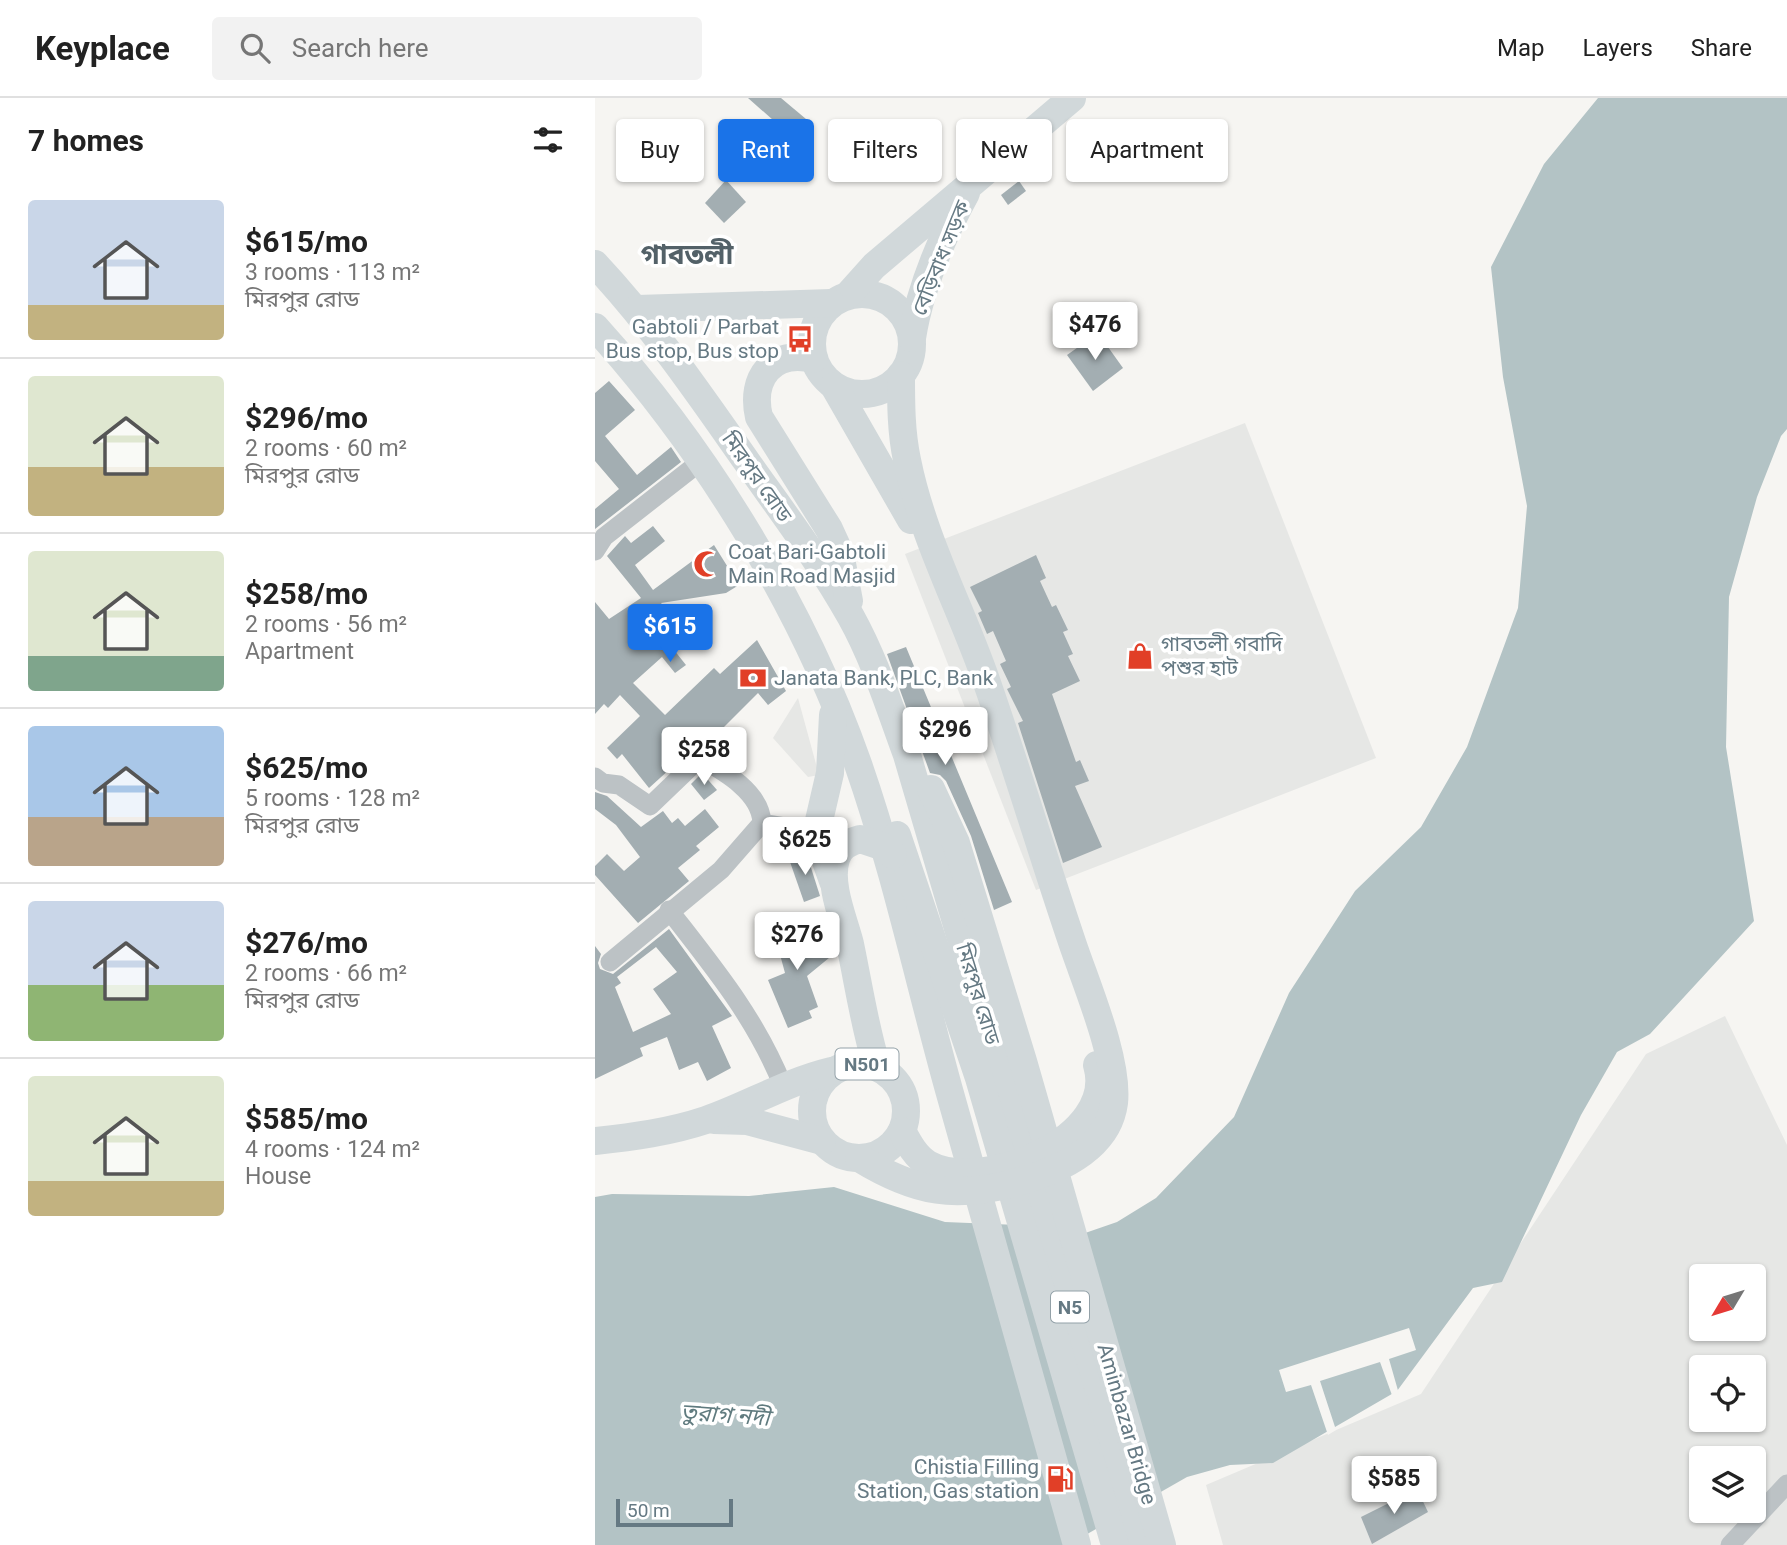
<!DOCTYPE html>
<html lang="en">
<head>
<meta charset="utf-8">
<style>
	:root { --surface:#fff; --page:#f2f2f2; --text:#222; --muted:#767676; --line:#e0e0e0; --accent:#1a73e8 }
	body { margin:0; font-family:Roboto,"Noto Sans Bengali",sans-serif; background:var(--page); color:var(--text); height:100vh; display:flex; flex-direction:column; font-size:26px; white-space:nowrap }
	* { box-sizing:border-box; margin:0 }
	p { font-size:23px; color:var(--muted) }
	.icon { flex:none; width:38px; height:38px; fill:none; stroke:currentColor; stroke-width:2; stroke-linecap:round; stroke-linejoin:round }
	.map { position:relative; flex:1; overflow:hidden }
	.drawer { display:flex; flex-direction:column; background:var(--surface); width:595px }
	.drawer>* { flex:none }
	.hud { position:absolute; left:21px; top:21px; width:665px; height:63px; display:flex; gap:14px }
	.needle { width:46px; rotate:232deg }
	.controls { position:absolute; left:1094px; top:1166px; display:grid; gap:14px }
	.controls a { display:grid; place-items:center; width:77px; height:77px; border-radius:7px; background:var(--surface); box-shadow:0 2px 5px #0004; font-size:35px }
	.scale { position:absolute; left:21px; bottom:18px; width:117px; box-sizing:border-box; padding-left:7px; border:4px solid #657983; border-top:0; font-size:19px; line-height:24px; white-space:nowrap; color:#657983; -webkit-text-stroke:5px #fff; paint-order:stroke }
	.price { position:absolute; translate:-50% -60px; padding:0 16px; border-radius:7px; background:#fff; color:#222; font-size:23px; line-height:46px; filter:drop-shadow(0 2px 4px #0008) }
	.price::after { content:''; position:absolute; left:50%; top:42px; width:21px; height:16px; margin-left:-10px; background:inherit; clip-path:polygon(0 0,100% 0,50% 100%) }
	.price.on { background:var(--accent); color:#fff }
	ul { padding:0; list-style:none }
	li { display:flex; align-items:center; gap:21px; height:175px; padding:0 28px }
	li+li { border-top:2px solid var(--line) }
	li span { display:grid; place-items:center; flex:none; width:196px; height:140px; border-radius:7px; color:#555 }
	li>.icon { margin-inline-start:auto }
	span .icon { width:84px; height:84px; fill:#fffc; stroke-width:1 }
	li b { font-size:30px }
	h2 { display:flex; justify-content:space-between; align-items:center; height:84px; padding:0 28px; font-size:30px }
	.chip { padding:0 24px; border-radius:7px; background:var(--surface); box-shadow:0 2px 5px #0004; font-size:24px; line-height:63px }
	.chip.on { background:var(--accent); color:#fff }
	header { display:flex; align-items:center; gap:42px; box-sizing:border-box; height:98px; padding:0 35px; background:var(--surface); border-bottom:2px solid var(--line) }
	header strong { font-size:33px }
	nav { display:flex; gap:38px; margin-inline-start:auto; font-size:24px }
	.search { width:490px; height:63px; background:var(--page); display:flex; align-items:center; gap:18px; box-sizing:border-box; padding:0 24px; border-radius:7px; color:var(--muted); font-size:26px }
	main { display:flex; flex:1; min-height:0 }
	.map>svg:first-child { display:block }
</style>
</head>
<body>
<header>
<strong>Keyplace</strong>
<div class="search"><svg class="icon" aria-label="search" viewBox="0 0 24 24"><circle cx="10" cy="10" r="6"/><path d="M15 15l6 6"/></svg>Search here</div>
<nav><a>Map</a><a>Layers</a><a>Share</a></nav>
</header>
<main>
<section class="drawer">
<h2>7 homes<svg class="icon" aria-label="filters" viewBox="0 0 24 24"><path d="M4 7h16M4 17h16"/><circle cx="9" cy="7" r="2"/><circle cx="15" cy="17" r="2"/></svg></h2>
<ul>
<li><span style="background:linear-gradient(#c9d6e8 75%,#c2b280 0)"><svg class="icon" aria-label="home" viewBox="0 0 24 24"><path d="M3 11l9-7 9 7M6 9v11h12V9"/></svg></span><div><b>$615/mo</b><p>3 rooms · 113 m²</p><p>মিরপুর রোড</p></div></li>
<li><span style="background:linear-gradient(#dfe7d0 65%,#c2b280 0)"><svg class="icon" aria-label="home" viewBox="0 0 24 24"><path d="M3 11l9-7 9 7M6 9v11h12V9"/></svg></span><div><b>$296/mo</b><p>2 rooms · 60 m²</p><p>মিরপুর রোড</p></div></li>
<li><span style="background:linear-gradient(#dfe7d0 75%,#7fa58c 0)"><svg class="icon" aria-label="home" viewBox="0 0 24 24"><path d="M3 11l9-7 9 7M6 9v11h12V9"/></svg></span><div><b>$258/mo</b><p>2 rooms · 56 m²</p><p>Apartment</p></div></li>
<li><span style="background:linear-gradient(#a9c7e8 65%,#b9a48a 0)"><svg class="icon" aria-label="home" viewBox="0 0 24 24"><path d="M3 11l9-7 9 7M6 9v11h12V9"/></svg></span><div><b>$625/mo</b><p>5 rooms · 128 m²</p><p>মিরপুর রোড</p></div></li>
<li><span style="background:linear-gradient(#c9d6e8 60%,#8fb573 0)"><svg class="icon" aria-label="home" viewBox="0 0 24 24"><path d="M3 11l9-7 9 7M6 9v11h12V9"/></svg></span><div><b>$276/mo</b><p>2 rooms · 66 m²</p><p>মিরপুর রোড</p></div></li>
<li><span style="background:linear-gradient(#dfe7d0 75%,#c2b280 0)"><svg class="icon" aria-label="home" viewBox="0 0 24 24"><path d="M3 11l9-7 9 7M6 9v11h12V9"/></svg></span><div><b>$585/mo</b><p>4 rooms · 124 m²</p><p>House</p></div></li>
</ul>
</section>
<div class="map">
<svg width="1192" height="1447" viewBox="0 0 1192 1447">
	<rect width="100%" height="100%" fill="#f6f5f2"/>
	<!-- built -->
	<g fill="#e6e7e5" fill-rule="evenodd">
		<polygon points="650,325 781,660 441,792 310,456"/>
		<polygon points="203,600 224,677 213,679 178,640"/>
		<path d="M 1130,918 L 1192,1047 L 1192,1447 L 628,1447 L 611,1387 L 826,1296 L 1051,956 ZM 1106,1178 L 1158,1178 L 1158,1230 L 1106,1230 ZM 1106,1269 L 1158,1269 L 1158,1321 L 1106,1321 ZM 1106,1360 L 1158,1360 L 1158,1412 L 1106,1412 Z"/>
	</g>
	<!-- water -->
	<polygon fill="#b3c3c5" points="1003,0 1192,0 1192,331 1186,338 1162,399 1134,499 1131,649 1159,823 1055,936 1022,954 986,1017 907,1184 878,1190 802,1293 678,1365 635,1367 592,1379 473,1447 0,1447 0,1099 17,1096 154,1098 239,1089 350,1124 423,1127 467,1143 522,1124 561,1100 639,1019 694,895 760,793 826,729 872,649 923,510 932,408 908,279 896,169 949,66"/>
	<!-- pier -->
	<polygon fill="#f6f5f2" points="814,1230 821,1252 794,1261 804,1296 798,1300 785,1264 725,1283 741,1332 733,1337 716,1287 691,1294 684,1272"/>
	<!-- building -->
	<g fill="#a3aeb2" fill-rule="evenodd">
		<polygon points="153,0 186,0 211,21 196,38"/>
		<polygon points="131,82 151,104 129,125 110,105"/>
		<polygon points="424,83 431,93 413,107 406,97"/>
		<polygon points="503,235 528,270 498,293 472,257"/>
		<polygon points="14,283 40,312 10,338 42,377 76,349 86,364 0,431 0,411 24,391 0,363 0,295"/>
		<polygon points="58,428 70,443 40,467 58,492 119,447 144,487 131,495 66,505 71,511 55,522 91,567 80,575 67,559 38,585 70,617 119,570 125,576 162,542 191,593 173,607 163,595 109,649 97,651 54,690 27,656 22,661 12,650 45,618 25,597 13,610 9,606 0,616 0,504 14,521 46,500 12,458 30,438 36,445"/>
		<polygon points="441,457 451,480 445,483 457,509 461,507 473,532 468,534 478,556 473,558 485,583 457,596 481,664 485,662 494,683 480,688 507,749 468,765 423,625 428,623 412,591 416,589 405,566 411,563 398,533 392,536 383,515 387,513 375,489"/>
		<polygon points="311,549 417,804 399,812 376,738 351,683 345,677 335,675 292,556"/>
		<polygon points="107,675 122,692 109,702 96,686"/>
		<polygon points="0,694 12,698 46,729 68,713 77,725 83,720 90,728 110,711 124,729 101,748 105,752 83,770 94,783 43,825 0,777 0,768 12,756 29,773 45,759 21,727 0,711"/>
		<polygon points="211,754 225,798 209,804 194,761"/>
		<polygon points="200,820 210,854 231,837 240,855 212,878 223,909 214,913 217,920 193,930 173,882 190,875 177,827"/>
		<path d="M 74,831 L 137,918 L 117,928 L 136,970 L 112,983 L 103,964 L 84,972 L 72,939 L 45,950 L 48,958 L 0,981 L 0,848 L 6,856 L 3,865 L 5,871 L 18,876 ZM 61,849 L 82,874 L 58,891 L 76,916 L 38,934 L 20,889 L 26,885 L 22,879 Z"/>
		<polygon points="822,1391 833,1414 777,1446 766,1419"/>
	</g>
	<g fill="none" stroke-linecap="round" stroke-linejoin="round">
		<!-- minor -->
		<g stroke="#bcc2c5" stroke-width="19">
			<polyline points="0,453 9,439 105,364"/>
			<path d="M 0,679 L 8,685 L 24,687 L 55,708 L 105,660 C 128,673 166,694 167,725 L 203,731 L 223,727"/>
			<path d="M 74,812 C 119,870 160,919 188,988"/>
			<polyline points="15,864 126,772 167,725"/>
			<polyline points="1135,1447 1192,1386"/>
		</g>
		<!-- highway -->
		<g stroke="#d1d8da" stroke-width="28">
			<path d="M 0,166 C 58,228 104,296 152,364 C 188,415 226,465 256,519 C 280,562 295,611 312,657 L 544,1447"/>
			<circle cx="267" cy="246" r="50"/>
			<polyline points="253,197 279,168 477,0"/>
			<polyline points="42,211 236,205"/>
			<path d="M 0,229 C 111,352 208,509 263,666 C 300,772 324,884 354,992 C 396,1144 440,1295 482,1447"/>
			<path d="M 317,240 C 325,189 346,141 371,95"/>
			<path d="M 219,261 C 177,251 155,280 164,319 L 234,431 L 245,455 L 254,503"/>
			<polyline points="239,288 316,422"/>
			<polyline points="336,691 361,745 428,963 567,1447"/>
			<polyline points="302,737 384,980 520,1447"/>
			<polyline points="238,783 228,755 223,727 235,675 238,617"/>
			<circle cx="264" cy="1013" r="47"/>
			<path d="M 282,969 C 269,926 264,889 255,846 C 249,822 233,786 241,761 C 244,749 254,744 265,741 L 289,749 L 298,757"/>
			<polyline points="119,1022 152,1023 227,1043"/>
			<path d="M 307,1033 C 314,1046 321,1059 333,1066 C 386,1096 524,1041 502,967"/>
			<path d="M 0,1043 C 38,1039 75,1034 111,1022 C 154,1007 191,984 236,973"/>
			<path d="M 264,1060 C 321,1095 361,1102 426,1083 C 464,1072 513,1050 519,1005 C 524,961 490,884 476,841 C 447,755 421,668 391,582 C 366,510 327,438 312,362 C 306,334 306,305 306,277"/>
		</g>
	</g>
	<!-- icons -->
	<defs>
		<symbol id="bus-bare" viewBox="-9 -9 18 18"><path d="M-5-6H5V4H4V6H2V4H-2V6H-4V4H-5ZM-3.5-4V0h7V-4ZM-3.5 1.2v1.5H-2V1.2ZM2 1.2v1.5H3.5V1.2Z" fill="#e13f27" stroke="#fff" stroke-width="2.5" paint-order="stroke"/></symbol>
		<symbol id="mosque-bare" viewBox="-9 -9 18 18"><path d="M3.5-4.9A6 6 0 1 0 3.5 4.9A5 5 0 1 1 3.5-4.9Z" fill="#e13f27" stroke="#fff" stroke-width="2.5" paint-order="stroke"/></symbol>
		<symbol id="shop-bare" viewBox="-9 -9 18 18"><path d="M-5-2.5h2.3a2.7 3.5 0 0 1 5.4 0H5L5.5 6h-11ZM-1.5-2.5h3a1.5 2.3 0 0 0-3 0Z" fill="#e13f27" stroke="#fff" stroke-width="2.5" paint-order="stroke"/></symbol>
		<symbol id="bank-bare" viewBox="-9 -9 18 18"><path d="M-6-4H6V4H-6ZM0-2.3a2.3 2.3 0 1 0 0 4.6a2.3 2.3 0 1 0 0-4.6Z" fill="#e13f27" stroke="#fff" stroke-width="2.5" paint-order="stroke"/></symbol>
		<symbol id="fuel-bare" viewBox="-9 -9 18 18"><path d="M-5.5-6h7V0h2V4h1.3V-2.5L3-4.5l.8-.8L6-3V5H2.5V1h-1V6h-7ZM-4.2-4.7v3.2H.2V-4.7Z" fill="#e13f27" stroke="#fff" stroke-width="2.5" paint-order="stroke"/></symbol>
	</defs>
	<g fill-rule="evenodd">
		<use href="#bus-bare" x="186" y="222" width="38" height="38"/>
		<use href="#mosque-bare" x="93" y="447" width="38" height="38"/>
		<use href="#shop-bare" x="526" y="539" width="38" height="38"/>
		<use href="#bank-bare" x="139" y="561" width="38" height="38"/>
		<use href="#fuel-bare" x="446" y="1362" width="38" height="38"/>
	</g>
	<g text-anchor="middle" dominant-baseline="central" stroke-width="7" stroke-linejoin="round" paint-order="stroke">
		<!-- shield labels -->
		<g fill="#fff" stroke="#93a1a8" stroke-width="2">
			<rect x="240.5" y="950.5" width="63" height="31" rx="5"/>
			<rect x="456" y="1193.5" width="38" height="31" rx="5"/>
		</g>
		<g font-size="19" font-weight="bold" fill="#657983">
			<text x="272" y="966">N501</text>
			<text x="475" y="1209">N5</text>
		</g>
		<!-- street labels -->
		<g font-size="21" fill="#657983" stroke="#fff">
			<text transform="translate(346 160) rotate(-68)">বেড়িবাধ সড়ক</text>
			<text transform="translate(162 379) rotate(55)">মিরপুর রোড</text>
			<text transform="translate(383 896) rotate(73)">মিরপুর রোড</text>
			<text transform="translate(532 1326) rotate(74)">Aminbazar Bridge</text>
		</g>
		<!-- poi labels -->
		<g font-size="21" fill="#657983" stroke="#fff" text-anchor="start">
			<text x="184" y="229" text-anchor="end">Gabtoli / Parbat<tspan x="184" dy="24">Bus stop, Bus stop</tspan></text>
			<text x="133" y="454">Coat Bari-Gabtoli<tspan x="133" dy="24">Main Road Masjid</tspan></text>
			<text x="566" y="546">গাবতলী গবাদি<tspan x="566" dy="24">পশুর হাট</tspan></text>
			<text x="179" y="580">Janata Bank, PLC, Bank</text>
			<text x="444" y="1369" text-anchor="end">Chistia Filling<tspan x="444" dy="24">Station, Gas station</tspan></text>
		</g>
		<!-- water labels -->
		<g font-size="23" font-style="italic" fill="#607b7f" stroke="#fff">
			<text transform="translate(130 1317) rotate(4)">তুরাগ নদী</text>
		</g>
		<!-- district labels -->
		<g font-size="28" font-weight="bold" fill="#536168" stroke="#fff">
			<text x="92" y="156">গাবতলী</text>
		</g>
	</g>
</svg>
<div class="controls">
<a><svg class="needle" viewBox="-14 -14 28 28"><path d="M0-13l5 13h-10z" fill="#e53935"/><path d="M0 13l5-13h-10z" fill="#767676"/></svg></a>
<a><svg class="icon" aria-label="locate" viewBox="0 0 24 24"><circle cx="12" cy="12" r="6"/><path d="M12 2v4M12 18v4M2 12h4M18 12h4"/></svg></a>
<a><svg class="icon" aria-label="layers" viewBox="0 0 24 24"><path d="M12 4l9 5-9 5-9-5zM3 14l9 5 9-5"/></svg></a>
</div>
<div class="scale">50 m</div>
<b class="price" style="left:500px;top:264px">$476</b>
<b class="price on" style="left:75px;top:566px">$615</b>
<b class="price" style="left:350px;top:669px">$296</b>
<b class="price" style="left:109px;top:689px">$258</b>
<b class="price" style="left:210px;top:779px">$625</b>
<b class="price" style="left:202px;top:874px">$276</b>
<b class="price" style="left:799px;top:1418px">$585</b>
<div class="hud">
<a class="chip">Buy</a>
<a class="chip on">Rent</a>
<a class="chip">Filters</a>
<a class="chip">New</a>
<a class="chip">Apartment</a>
</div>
</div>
</main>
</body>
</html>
